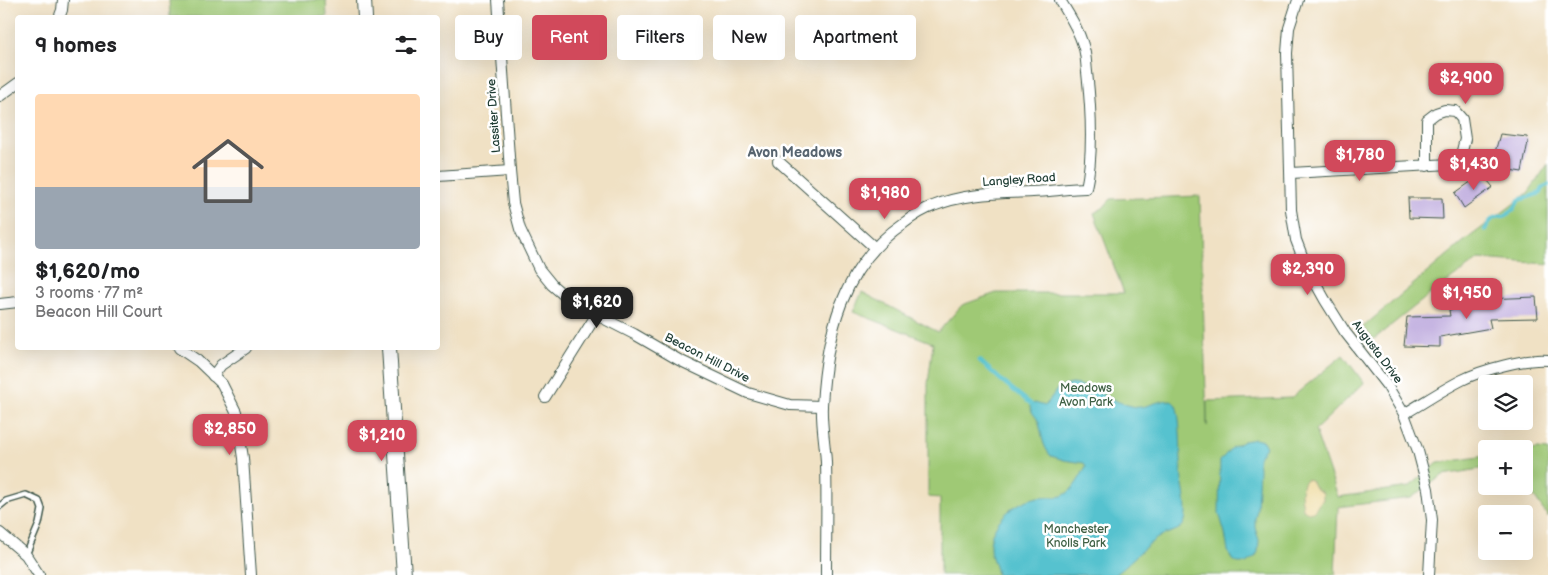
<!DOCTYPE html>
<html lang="en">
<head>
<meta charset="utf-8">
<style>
	:root { --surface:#fff; --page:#f2f2f2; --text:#202124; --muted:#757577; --accent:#d1495b }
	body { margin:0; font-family:"Balsamiq Sans",sans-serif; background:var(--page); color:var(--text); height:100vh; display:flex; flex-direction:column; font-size:19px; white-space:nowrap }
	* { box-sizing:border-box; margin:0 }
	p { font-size:16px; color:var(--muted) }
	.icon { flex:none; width:28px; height:28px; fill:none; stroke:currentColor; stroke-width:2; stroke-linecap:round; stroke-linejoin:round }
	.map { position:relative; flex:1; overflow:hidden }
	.drawer { position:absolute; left:15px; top:15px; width:425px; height:335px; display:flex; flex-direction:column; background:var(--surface); border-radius:5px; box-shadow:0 5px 20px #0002 }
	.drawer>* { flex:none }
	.guide { position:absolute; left:455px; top:15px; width:475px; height:45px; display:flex; gap:10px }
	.controls { position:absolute; left:1478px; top:375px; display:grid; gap:10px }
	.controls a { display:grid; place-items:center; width:55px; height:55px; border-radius:5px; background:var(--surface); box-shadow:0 5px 20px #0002; font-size:25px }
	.price { position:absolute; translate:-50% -42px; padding:0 11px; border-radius:10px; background:var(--accent); color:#fff; font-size:16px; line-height:32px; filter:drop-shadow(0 1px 2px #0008) }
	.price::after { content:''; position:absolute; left:50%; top:30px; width:15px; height:11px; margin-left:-8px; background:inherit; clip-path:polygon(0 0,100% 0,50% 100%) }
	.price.selected { background:#222; color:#fff }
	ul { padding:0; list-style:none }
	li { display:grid; align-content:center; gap:10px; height:265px; padding:0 20px }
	li span { display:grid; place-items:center; height:155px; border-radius:5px; color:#555 }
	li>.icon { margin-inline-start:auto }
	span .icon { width:90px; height:90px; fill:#fffc; stroke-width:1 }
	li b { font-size:21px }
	h2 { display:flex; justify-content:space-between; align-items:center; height:60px; padding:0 20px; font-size:21px }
	.pill { padding:0 18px; border-radius:5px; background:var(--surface); box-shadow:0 5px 20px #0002; font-size:18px; line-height:45px }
	.pill.selected { background:var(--accent); color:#fff }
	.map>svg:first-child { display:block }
</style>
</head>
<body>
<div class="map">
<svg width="1548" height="575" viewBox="0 0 1548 575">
	<rect width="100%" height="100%" fill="#fff"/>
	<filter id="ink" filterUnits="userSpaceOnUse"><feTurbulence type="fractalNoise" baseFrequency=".02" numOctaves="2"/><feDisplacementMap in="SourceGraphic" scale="10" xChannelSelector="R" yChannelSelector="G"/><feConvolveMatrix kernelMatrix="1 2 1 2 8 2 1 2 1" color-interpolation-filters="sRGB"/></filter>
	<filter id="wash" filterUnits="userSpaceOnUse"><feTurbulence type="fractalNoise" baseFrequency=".0096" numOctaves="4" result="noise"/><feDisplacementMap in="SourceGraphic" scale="20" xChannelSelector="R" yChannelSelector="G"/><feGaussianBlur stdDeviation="1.12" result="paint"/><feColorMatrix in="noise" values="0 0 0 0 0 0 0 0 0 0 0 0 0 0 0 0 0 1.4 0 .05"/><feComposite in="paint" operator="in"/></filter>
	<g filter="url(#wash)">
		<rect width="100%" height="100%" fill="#f0e1c4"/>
		<!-- green -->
		<g fill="#9fc975" stroke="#5f8354">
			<polygon points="169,0 326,0 327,17 170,17"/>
			<polygon points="1548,164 1548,264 1479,259 1429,295 1374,339 1363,327 1463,242 1528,193"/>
			<polygon points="1200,196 1207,426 1207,401 1291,398 1343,355 1364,383 1315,430 1338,497 1409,487 1438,463 1486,456 1486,468 1443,475 1411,498 1338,507 1335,575 940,575 940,498 928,497 928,384 933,343 853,312 862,292 938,332 962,305 996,293 1124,293 1094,213 1103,208 1111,199"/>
			<polygon points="1538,449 1548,450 1548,517 1524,482 1524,451"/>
		</g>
		<!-- sand -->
		<path fill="#eeda9e" stroke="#868c69" d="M 1306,479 L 1311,480 L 1315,488 L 1323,493 L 1323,500 C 1315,505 1316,519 1303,509 C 1302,499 1298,487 1306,479 Z"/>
		<!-- water -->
		<g fill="#56c2cf" stroke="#3a8082">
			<path d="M 1072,384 C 1090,385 1115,404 1136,407 C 1148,409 1167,394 1175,404 C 1182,413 1180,466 1182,480 C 1184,490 1186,502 1186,513 C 1186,517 1185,521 1184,524 C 1179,532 1168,532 1161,536 C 1143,546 1131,563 1114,575 L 997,575 C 996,566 991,558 990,549 C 989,523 1014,501 1039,497 C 1046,496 1055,498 1062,496 C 1073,492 1081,476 1086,466 L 1084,463 L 1064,460 L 1051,456 C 1042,446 1042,435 1039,423 C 1037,416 1030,413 1030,405 L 1035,403 L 1045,406 L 1058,388 Z"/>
			<polygon points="1255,439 1263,441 1266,447 1258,458 1259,469 1257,509 1255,519 1255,528 1259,540 1258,552 1255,557 1246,563 1238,563 1232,560 1228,551 1225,533 1219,513 1220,461 1231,448 1244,441"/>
		</g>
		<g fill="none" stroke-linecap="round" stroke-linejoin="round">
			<!-- stream -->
			<g stroke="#56c2cf" stroke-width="4">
				<path d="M 1485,230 C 1490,220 1493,216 1505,216 L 1514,209 L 1519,200 L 1541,193 L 1543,187 L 1548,185"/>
				<polyline points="979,360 1002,381 1031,404"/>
			</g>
		</g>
		<g id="blocks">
			<!-- building -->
			<g fill="#c2b0e0">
				<polygon points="1500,134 1527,137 1528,142 1522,172 1491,167"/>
				<polygon points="1482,174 1493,187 1464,208 1455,193"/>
				<polygon points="1408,198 1442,198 1443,219 1409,218"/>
				<polygon points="1536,297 1538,318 1489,319 1491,328 1440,337 1440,347 1404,346 1407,317 1450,316 1449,310 1487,299"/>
			</g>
		</g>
	</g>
	<g filter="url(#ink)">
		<use href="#blocks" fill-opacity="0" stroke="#3e564a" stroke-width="1"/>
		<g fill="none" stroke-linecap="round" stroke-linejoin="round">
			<defs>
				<polyline id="lane" points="0,506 6,501 26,495 39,501 42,509 39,524 26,555"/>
				<g id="street">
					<polyline points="498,0 510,171"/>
					<polyline points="1298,0 1289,28 1287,53 1291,210 1296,240 1306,266 1325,300 1345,332 1388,387 1404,414 1418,451 1428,489 1432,520 1429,575"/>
					<polyline points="59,18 62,10 63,0"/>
					<polyline points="0,96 18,83"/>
					<polyline points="778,161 874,247"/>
					<polyline points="1291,173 1450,164 1461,155 1465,139 1462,119 1455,111 1445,110 1436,113 1427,120 1427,166"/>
					<polyline points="438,176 510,171 513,203 520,229 539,269 552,285 573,303 634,334 679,360 748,393 790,405 822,406"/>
					<polyline points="0,304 18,302"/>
					<polyline points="179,348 198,361 222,384 236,412 243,458 251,575"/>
					<polyline points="213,376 221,365 246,348"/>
					<polyline points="545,397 597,314"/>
					<path d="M 1404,414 C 1423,403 1442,390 1462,380 C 1482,370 1525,358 1548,360"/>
					<polyline points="0,533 26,555 39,575"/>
					<path d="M 826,575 C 826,537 827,499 826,462 C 825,443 821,424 822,405 C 826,335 842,265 904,223 C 913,216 922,210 933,206 C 970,191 1009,194 1049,191 C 1061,190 1073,188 1086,188 C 1094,153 1091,108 1087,72 C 1086,63 1086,53 1083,45 C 1078,28 1069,15 1060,0"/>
				</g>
				<g id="secondary">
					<polyline points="364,0 365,18"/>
					<polyline points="389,348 404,575"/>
				</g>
			</defs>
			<!-- lane casing -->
			<use href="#lane" stroke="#3e564a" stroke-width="8"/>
			<!-- street casing -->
			<use href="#street" stroke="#3e564a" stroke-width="12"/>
			<!-- secondary casing -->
			<use href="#secondary" stroke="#3e564a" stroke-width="16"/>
			<!-- lane -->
			<use href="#lane" stroke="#fff" stroke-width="5"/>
			<!-- street -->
			<use href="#street" stroke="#fff" stroke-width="10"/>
			<!-- secondary -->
			<use href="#secondary" stroke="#fff" stroke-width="14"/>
		</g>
	</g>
	<g text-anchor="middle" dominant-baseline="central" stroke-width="5" stroke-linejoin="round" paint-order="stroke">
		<!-- street labels -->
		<g font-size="12" fill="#1f3d34" stroke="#fff">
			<text transform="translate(494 116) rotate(-94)">Lassiter Drive</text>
			<text transform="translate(1019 180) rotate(-4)">Langley Road</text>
			<text transform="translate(1377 352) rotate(53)">Augusta Drive</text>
			<text transform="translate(707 358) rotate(27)">Beacon Hill Drive</text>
		</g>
		<!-- park labels -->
		<g font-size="12" fill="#3f6044" stroke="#fff">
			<text x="1086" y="388">Meadows<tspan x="1086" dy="14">Avon Park</tspan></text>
			<text x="1076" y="529">Manchester<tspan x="1076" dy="14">Knolls Park</tspan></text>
		</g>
		<!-- neighbourhood labels -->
		<g font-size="14" font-weight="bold" fill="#586570" stroke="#fff">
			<text x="795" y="152">Avon Meadows</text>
		</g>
	</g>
</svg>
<div class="controls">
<a><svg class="icon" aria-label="layers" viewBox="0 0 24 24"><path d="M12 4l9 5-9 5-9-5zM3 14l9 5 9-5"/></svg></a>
<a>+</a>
<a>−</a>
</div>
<b class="price" style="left:1466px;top:105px">$2,900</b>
<b class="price" style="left:1360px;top:182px">$1,780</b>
<b class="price" style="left:1474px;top:191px">$1,430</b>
<b class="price" style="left:885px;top:220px">$1,980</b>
<b class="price" style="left:1308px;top:296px">$2,390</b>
<b class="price" style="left:1467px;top:320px">$1,950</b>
<b class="price selected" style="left:597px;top:329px">$1,620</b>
<b class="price" style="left:230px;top:456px">$2,850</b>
<b class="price" style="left:382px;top:462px">$1,210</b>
<div class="guide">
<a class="pill">Buy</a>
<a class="pill selected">Rent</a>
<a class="pill">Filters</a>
<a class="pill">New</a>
<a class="pill">Apartment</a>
</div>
<section class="drawer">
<h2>9 homes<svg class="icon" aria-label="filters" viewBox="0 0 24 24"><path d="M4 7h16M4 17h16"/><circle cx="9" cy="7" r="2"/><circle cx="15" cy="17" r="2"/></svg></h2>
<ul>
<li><span style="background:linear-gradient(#ffd9b3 60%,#9aa5b1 0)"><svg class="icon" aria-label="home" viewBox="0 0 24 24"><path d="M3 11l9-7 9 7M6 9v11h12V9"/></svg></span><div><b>$1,620/mo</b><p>3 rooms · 77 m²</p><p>Beacon Hill Court</p></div></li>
</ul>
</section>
</div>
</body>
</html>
